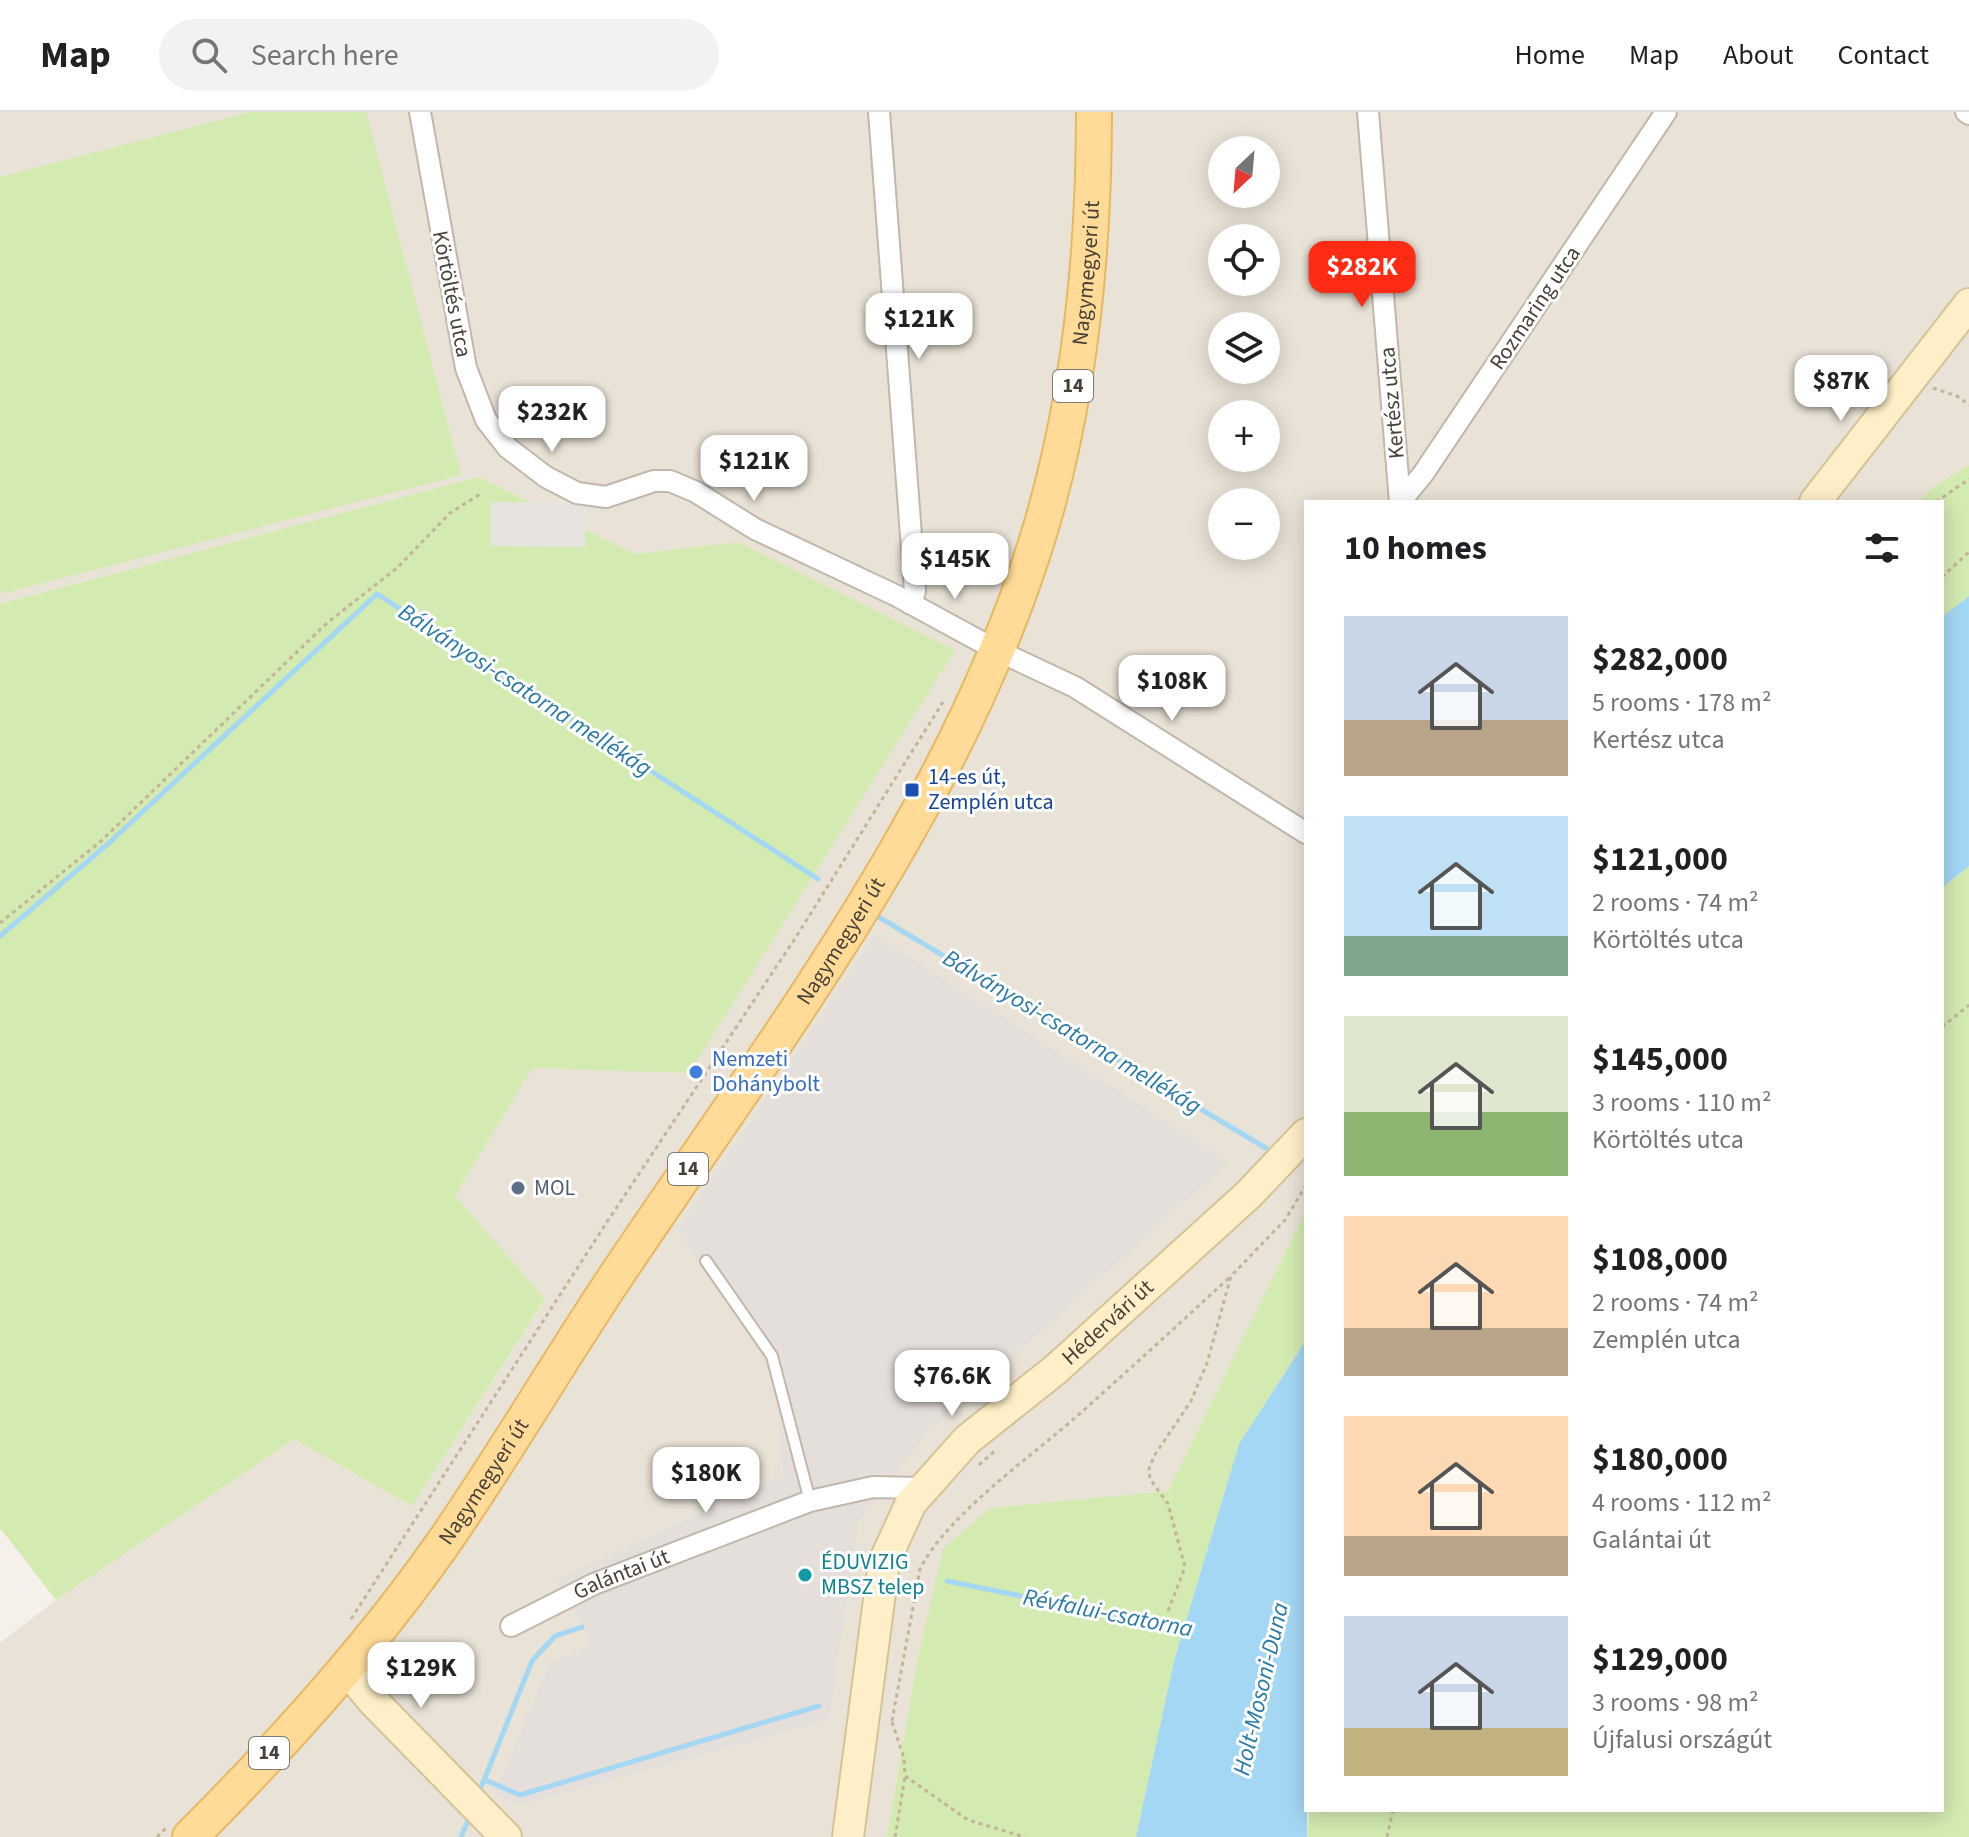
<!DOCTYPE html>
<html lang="en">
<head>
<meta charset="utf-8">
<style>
	:root { --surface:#fff; --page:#f2f2f2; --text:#202124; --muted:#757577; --line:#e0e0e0; --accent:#ff2b15 }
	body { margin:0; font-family:"Source Sans 3",sans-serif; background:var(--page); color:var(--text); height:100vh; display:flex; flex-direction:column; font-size:30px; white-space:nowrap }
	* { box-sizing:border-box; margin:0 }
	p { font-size:26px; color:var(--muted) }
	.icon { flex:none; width:44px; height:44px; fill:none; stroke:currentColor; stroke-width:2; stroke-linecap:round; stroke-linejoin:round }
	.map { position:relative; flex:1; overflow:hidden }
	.drawer { position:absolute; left:1304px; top:388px; width:640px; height:1312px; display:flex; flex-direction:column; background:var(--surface); border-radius:0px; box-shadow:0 4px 20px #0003 }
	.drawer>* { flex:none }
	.needle { width:52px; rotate:206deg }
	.buttons { position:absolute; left:1208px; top:24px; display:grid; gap:16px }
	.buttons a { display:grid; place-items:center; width:72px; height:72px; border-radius:50%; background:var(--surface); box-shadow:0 4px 20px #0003; font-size:40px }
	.price { position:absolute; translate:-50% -68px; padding:0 18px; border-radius:16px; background:#fff; color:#222; font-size:26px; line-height:52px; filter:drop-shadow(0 2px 4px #0008) }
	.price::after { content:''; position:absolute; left:50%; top:48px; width:24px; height:18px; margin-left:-12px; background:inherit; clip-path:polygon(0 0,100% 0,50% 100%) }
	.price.current { background:var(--accent); color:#fff }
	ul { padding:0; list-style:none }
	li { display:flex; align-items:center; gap:24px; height:200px; padding:0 40px }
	li span { display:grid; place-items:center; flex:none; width:224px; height:160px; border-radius:0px; color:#555 }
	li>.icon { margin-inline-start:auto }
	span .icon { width:96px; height:96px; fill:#fffc; stroke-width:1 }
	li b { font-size:34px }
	h2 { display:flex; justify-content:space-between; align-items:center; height:96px; padding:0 40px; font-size:34px }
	header { display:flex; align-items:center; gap:48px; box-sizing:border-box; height:112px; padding:0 40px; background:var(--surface); border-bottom:2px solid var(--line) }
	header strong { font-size:38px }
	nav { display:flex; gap:44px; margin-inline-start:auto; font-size:28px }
	.search { width:560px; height:72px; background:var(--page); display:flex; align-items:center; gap:20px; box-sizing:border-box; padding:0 28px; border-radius:44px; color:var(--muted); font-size:30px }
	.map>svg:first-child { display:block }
</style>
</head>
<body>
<header>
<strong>Map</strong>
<div class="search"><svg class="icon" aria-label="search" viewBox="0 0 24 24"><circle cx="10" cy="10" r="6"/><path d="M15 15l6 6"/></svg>Search here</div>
<nav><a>Home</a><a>Map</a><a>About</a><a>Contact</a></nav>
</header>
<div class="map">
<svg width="1969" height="1725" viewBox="0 0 1969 1725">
	<rect width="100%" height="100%" fill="#f5f0e9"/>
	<!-- residential -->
	<path fill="#e9e2d6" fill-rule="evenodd" d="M 0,0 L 1969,0 L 1969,353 L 1933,375 L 1918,390 L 1306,390 L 1306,1098 L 1168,1379 L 990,1396 L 917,1550 L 887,1725 L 0,1725 L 0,1531 L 56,1488 L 294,1327 L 412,1394 L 545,1188 L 455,1084 L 532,955 L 689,961 L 739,430 L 636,442 L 478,365 L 0,492 ZM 1222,38 L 1266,38 L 1266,82 L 1222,82 ZM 1222,126 L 1266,126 L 1266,170 L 1222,170 ZM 1222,214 L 1266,214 L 1266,258 L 1222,258 ZM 1222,302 L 1266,302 L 1266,346 L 1222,346 ZM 1222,390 L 1266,390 L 1266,434 L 1222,434 ZM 1228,1050 L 925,1322 L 857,1412 L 828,1608 L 518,1694 L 496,1681 L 590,1535 L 574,1496 L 556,1468 L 782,1365 L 775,1258 Z"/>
	<!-- industrial -->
	<polygon fill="#e4dfda" points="875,823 1229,1050 926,1322 858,1411 829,1608 518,1694 495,1681 551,1549 590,1535 574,1496 555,1468 782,1364 775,1258 678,1118"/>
	<!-- green -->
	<g fill="#d3eab0">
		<polygon points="251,0 366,0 461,363 0,482 0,65"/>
		<polygon points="1969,353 1969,484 1942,505 1942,390 1918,390 1933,375"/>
		<polygon points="478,365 636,442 739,430 955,538 689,961 532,956 455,1084 545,1187 412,1394 294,1327 56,1488 0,1416 0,492"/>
		<polygon points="1969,754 1969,1725 1307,1725 1309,1698 1942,1698 1942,776"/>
		<polygon points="1306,1098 1306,1228 1239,1332 1174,1549 1136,1725 887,1725 917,1550 943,1437 990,1396 1168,1379"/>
	</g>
	<!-- parking -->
	<polygon fill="#e6e3e0" points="491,390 585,391 585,435 491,434"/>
	<!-- water -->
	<g fill="#a4d7f3">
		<polygon points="1969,484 1969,754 1942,776 1942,505"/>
		<polygon points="1306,1228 1307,1725 1136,1725 1174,1549 1239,1332"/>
	</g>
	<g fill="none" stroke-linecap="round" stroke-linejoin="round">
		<!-- stream -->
		<g stroke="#a4d7f3" stroke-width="5">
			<polyline points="877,804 1266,1036"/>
			<polyline points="0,824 110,730 377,482 818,767"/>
			<polyline points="947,1469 1189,1518"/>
			<polyline points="485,1668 520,1683 819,1594"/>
			<polyline points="478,1683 532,1549 555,1524 582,1515"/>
			<polyline points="461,1725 470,1704"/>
		</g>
		<defs>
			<polyline id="lane" points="706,1149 772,1244 810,1389"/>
			<g id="street">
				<polyline points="420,0 466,256 486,308 508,336 546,365 577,381 606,385 654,369 670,369 696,380 755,417 897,484 996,538 1075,575 1306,721"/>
				<polyline points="879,0 913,450 915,479 911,492"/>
				<polyline points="1368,0 1400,390"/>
				<polyline points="1966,0 1969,2"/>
				<polyline points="1400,390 1423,362 1666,0"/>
				<path id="s1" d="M 511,1514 L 594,1472 L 810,1389 L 873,1375 L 921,1376"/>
			</g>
			<g id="secondary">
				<polyline points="1815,390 1969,192"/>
				<polyline points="345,1555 372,1588 506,1725"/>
				<path id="s2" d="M 848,1725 L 884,1450 L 911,1391 L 967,1328 L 1055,1258 L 1248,1083 L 1306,1022"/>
			</g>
			<g id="primary">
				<path id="s3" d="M 190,1725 C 281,1634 370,1536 444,1430 C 505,1342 559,1249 618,1161 C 776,925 959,691 1041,415 C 1081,280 1094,140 1094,0"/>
			</g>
		</defs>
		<!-- lane casing -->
		<use href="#lane" stroke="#c1b7ab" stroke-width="14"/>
		<!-- street casing -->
		<use href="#street" stroke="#c1b7ab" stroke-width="24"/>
		<!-- secondary casing -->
		<use href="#secondary" stroke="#d6c297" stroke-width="34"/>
		<!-- primary casing -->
		<use href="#primary" stroke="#e7b864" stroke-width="38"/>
		<!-- path -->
		<g stroke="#c3b39b" stroke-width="3" stroke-dasharray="4 4" stroke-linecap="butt">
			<polyline points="1933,276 1957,284 1969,293"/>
			<polyline points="1936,390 1969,367"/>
			<polyline points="1942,465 1969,440"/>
			<polyline points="0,811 100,730 327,511 397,456 450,401 482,381"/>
			<polyline points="1942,915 1969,893"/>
			<polyline points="979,1353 997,1337"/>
			<polyline points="1168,1499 1185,1455 1168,1392 1150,1367 1149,1357 1154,1344 1191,1289 1207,1251 1231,1164 1285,1108 1306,1073"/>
			<polyline points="351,1507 607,1110 796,825 943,590"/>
			<path d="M 892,1609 L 920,1457 C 947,1403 1031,1345 1077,1304 C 1129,1258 1180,1211 1231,1164"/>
			<polyline points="892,1610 904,1646 905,1664 968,1708 1025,1725"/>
			<polyline points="157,1725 166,1716"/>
			<polyline points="895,1725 905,1664"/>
			<polyline points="1387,1725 1393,1698"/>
		</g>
		<!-- lane -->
		<use href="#lane" stroke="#fff" stroke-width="10"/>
		<!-- street -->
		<use href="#street" stroke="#fff" stroke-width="20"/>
		<!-- secondary -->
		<use href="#secondary" stroke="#ffefc8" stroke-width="30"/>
		<!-- primary -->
		<use href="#primary" stroke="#ffdb97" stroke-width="34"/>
	</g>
	<!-- markers -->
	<rect fill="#1a4fb4" stroke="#fff" stroke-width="3" x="904" y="670" width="16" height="16" rx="4"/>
	<circle fill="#3f7fe0" stroke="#fff" stroke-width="3" cx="696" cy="960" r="8"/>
	<circle fill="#5c6f8a" stroke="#fff" stroke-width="3" cx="518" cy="1076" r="8"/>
	<circle fill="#0f9aa8" stroke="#fff" stroke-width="3" cx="805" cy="1463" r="8"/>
	<g text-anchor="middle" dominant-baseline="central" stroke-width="6" stroke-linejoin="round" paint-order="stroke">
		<!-- shield labels -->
		<g fill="#fff" stroke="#7f7973" stroke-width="2">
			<rect x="1053" y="258" width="40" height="32" rx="6"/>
			<rect x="668" y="1041" width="40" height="32" rx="6"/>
			<rect x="249" y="1625" width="40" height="32" rx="6"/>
		</g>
		<g font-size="20" font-weight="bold" fill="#484037">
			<text x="1073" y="274">14</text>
			<text x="688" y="1057">14</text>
			<text x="269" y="1641">14</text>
		</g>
		<!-- street labels -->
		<g font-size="22" fill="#484037" stroke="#fff">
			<text stroke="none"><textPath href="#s3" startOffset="1830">Nagymegyeri út</textPath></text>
			<text transform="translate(452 182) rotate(79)">Körtöltés utca</text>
			<text transform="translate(1535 196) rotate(-56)">Rozmaring utca</text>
			<text transform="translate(1392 291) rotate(-95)">Kertész utca</text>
			<text stroke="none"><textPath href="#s3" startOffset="1110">Nagymegyeri út</textPath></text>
			<text stroke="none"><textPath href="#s2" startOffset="610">Hédervári út</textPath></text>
			<text stroke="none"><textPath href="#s3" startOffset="462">Nagymegyeri út</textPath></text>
			<text stroke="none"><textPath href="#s1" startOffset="122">Galántai út</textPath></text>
		</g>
		<!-- transit labels -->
		<g font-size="22" fill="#164399" stroke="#fff" text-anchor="start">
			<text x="928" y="665">14-es út,<tspan x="928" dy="25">Zemplén utca</tspan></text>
		</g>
		<!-- shop labels -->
		<g font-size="22" fill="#366cbe" stroke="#fff" text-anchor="start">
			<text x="712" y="947">Nemzeti<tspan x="712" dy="25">Dohánybolt</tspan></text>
		</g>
		<!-- service labels -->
		<g font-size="22" fill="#4e5e75" stroke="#fff" text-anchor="start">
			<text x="534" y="1076">MOL</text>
		</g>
		<!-- culture labels -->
		<g font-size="22" fill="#0d838f" stroke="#fff" text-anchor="start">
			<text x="821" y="1450">ÉDUVIZIG<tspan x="821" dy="25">MBSZ telep</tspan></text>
		</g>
		<!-- water labels -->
		<g font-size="24" font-style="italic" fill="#2979a7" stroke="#fff">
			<text transform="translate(525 578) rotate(33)">Bálványosi-csatorna mellékág</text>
			<text transform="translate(1072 920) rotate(31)">Bálványosi-csatorna mellékág</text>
			<text transform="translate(1108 1501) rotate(11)">Révfalui-csatorna</text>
			<text transform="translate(1261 1577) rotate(-77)">Holt-Mosoni-Duna</text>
		</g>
	</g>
</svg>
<div class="buttons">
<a><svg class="needle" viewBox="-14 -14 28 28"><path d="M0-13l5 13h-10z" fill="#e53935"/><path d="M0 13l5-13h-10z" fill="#757577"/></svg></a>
<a><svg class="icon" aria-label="locate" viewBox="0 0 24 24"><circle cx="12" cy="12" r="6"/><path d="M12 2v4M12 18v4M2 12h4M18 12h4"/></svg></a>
<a><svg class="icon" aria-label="layers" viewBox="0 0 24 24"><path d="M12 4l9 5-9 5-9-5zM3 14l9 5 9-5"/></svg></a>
<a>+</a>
<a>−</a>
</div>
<b class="price current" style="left:1362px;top:197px">$282K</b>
<b class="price" style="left:919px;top:249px">$121K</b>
<b class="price" style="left:1841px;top:311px">$87K</b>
<b class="price" style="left:552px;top:342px">$232K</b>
<b class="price" style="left:754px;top:391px">$121K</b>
<b class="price" style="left:955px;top:489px">$145K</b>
<b class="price" style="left:1172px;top:611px">$108K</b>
<b class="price" style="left:952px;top:1306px">$76.6K</b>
<b class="price" style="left:706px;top:1403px">$180K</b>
<b class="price" style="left:421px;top:1598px">$129K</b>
<section class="drawer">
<h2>10 homes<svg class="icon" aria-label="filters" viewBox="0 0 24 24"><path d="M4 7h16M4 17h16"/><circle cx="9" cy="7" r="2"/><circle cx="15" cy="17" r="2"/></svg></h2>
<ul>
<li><span style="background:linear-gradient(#c9d6e8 65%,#b9a48a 0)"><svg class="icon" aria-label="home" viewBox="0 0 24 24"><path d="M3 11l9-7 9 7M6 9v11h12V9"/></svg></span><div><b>$282,000</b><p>5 rooms · 178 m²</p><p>Kertész utca</p></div></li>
<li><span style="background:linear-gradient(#bfe0f5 75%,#7fa58c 0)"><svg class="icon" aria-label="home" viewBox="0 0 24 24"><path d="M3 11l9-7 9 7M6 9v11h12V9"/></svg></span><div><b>$121,000</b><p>2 rooms · 74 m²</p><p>Körtöltés utca</p></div></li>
<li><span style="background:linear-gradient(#dfe7d0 60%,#8fb573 0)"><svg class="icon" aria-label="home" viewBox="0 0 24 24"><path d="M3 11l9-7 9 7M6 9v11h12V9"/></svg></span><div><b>$145,000</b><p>3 rooms · 110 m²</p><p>Körtöltés utca</p></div></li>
<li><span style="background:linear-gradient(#ffd9b3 70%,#b9a48a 0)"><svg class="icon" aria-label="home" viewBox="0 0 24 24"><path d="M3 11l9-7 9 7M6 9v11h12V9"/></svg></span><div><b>$108,000</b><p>2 rooms · 74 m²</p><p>Zemplén utca</p></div></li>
<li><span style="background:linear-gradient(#ffd9b3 75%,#b9a48a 0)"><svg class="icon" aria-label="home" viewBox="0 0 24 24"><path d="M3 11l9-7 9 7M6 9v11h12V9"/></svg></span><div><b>$180,000</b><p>4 rooms · 112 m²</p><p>Galántai út</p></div></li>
<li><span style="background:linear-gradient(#c9d6e8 70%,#c2b280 0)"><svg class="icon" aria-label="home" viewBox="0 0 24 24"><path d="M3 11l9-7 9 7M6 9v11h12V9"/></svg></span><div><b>$129,000</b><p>3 rooms · 98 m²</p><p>Újfalusi országút</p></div></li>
</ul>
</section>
</div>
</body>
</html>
